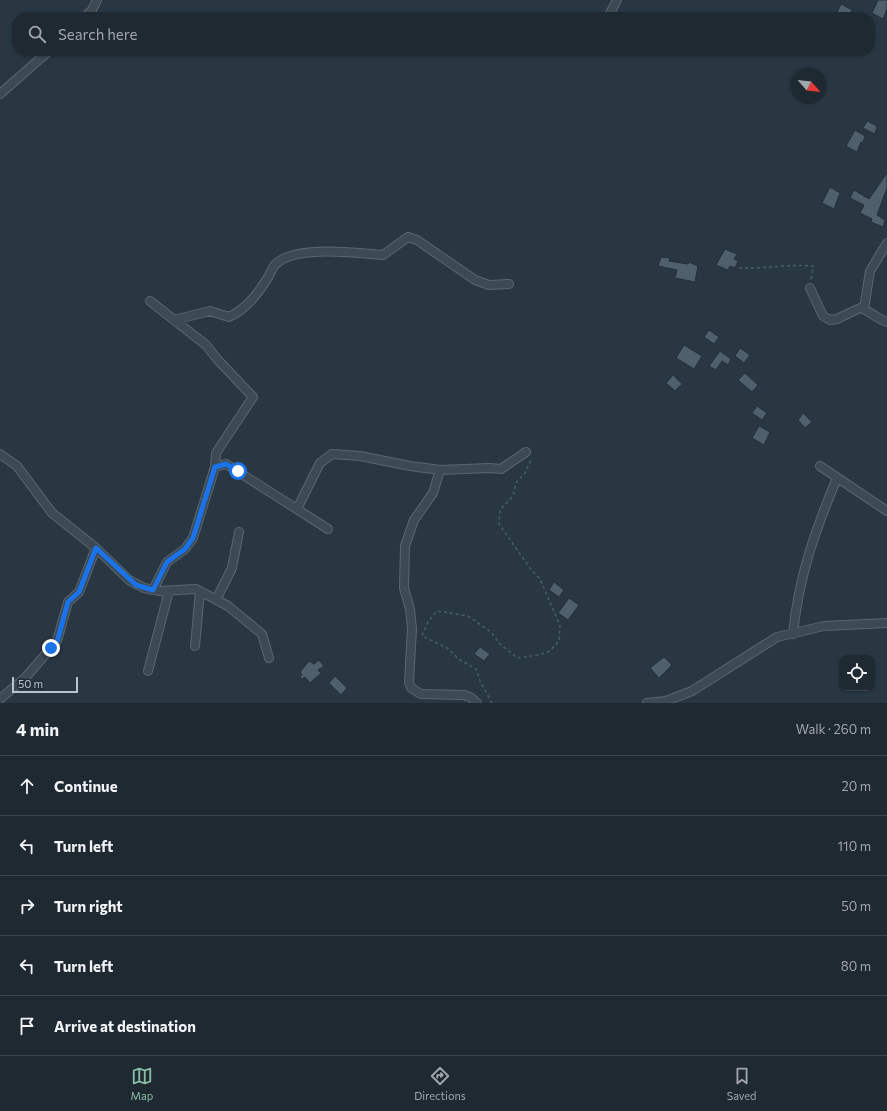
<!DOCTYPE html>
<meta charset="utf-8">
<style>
:root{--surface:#1f2932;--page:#27313a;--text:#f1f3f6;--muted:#a1a6ac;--line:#3c454d;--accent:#8abfa5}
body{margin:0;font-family:Commissioner,sans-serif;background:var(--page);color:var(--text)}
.controls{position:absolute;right:12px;bottom:12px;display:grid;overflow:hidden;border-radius:8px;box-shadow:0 1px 3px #0004}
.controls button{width:36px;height:36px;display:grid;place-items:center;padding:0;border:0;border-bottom:1px solid var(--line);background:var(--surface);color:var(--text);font:20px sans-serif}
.compass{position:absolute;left:791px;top:68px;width:36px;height:36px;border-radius:50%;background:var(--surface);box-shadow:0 1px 3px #0004;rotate:118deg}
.scale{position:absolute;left:12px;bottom:10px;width:66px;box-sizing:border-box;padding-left:4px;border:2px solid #bac3cc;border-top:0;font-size:11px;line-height:14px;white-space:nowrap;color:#bac3cc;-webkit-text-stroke:3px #212e38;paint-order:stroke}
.stop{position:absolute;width:12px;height:12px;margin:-9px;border:3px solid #1a73e8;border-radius:50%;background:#fff}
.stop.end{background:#1a73e8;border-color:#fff;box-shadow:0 1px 4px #0008}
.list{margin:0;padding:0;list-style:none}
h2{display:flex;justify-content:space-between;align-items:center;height:52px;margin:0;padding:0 16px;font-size:17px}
h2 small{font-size:13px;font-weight:400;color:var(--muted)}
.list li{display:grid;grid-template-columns:26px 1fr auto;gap:12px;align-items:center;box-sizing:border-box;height:60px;padding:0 16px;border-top:1px solid var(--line)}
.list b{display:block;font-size:15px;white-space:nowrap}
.list em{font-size:13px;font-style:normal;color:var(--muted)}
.icon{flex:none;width:22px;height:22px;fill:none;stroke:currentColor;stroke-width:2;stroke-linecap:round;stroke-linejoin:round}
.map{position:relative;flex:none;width:887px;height:703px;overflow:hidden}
.search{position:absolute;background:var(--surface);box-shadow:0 1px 3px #0004;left:12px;right:12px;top:12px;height:44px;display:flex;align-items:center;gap:10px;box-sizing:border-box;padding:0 14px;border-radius:16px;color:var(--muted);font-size:15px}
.sheet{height:352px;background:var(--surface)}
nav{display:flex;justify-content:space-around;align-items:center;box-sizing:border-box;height:56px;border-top:1px solid var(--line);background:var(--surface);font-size:11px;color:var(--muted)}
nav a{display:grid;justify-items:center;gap:2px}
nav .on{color:var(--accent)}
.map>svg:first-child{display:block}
.building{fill:#4f5f6b;stroke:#23303a}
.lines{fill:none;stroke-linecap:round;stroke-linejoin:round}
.minor-casing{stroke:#5b6670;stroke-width:10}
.path{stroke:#496060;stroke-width:1.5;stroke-dasharray:3 3;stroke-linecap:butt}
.minor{stroke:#3d4953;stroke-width:8}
.route{stroke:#1a73e8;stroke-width:5}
</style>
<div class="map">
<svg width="887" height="703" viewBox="0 0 887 703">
<rect width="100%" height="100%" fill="#293743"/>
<path class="building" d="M878,0H887V9L883,19L872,13Z
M841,4L852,10L849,17H835Z
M867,121L877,126L875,134L863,128Z
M855,130L865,136L863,143L861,142L857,152L846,146Z
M887,173V188L877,215L885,220L883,227L871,222L872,219L860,213L864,205L850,198L854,190L869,199Z
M830,187L840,193L834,209L822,203Z
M725,249L737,254L734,259L738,261L735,268L730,266L728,270L716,265Z
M661,257L670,258L669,261L688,264L689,262L698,266L695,282L675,278L677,270L658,266Z
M709,330L719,337L714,344L704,337Z
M684,345L702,356L694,369L676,358Z
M740,348L750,355L744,363L735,356Z
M720,351L731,359L728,365L722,361L716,370L709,366Z
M745,373L758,385L752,392L738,380Z
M673,375L682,384L675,391L666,383Z
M757,406L767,413L762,420L752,413Z
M803,413L812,422L805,428L798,420Z
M759,426L770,432L764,445L752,438Z
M554,582L564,590L559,597L549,590Z
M569,598L579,605L568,620L558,613Z
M480,647L490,654L484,661L474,654Z
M664,657L672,665L659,678L650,668Z
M319,660L324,666L318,670L321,673L310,683L305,677L302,679L300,677L302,675L300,672L309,661L314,664Z
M335,676L347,688L341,695L329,683Z"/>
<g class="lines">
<g class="minor-casing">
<path id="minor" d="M85,17L92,10L97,0
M608,17L617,0
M0,94L49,51
M810,288L823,316L830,320L837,319L860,308C868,309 876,319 887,322
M150,301L206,345L217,359L253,397L216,453L215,467L193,538L185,549L167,562L153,590
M864,309L870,271L887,243
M174,320L210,311L229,317C246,309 257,295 267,279C270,275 271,270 274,266C291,244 358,253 383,255L408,237L417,240L475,280L489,285L509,284
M0,454L17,466L52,513L96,548L129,580L144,588L160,591L196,589L228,606L262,634L269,658
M820,466L887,511
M215,467L226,464L328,529
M297,509L320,463L332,454L360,456L410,466L440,470
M216,600L232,568L239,532
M793,634C799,575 815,531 837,478
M195,646L200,591
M148,671L169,591
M0,699L25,678L57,641L68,602L79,592L96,548
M477,703L470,697L464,695L421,694L411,688L409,682L412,629L410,609L404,588L405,546L414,520L433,493L440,470L489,468L501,469L526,452
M647,703L666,701L692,691L777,637L824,626L887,623"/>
</g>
<path class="path" d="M739,268C764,269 788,264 813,266L811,281
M492,703L480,681L476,669L460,660L447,648L422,636L428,622L437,611L468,616L491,632L499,643L517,658L538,655L550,651L559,641L560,626L540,579L530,568L499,524L500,510L513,496L516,483L525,473L531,460"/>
<use href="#minor" class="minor"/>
</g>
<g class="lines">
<path class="route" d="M51,648L57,642L68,602L79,592L96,548L136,585L153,590L167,562L185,549L193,538L215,467L226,464L238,471"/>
</g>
</svg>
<div class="controls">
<button><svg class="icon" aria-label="locate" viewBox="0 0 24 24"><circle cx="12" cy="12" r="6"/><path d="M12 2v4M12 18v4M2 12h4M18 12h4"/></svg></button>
</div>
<svg class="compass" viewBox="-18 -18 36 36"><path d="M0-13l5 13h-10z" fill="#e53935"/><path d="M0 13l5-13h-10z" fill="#a1a6ac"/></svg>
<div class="scale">50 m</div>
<div class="stop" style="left:238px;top:471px"></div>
<div class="stop end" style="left:51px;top:648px"></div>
<div class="search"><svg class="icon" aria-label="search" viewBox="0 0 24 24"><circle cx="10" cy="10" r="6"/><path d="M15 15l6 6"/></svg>Search here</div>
</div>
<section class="sheet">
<h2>4 min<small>Walk · 260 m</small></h2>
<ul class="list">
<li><svg class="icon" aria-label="ahead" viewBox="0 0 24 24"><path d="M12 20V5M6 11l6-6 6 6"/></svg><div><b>Continue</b></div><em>20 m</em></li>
<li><svg class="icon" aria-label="left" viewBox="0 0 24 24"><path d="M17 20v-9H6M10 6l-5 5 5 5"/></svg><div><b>Turn left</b></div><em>110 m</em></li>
<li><svg class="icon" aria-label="right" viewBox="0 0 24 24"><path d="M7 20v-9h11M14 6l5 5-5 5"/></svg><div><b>Turn right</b></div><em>50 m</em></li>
<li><svg class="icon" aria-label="left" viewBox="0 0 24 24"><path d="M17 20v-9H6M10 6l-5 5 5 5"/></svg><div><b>Turn left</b></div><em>80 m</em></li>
<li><svg class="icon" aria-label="arrive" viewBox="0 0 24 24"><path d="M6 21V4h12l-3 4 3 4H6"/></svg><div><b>Arrive at destination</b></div></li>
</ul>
</section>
<nav>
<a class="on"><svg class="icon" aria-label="map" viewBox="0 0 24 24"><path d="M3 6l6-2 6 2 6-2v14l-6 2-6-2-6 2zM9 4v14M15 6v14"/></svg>Map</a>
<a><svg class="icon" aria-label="directions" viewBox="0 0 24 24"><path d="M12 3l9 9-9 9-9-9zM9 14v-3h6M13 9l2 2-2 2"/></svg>Directions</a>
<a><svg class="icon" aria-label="saved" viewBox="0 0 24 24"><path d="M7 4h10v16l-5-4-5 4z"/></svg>Saved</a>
</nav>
